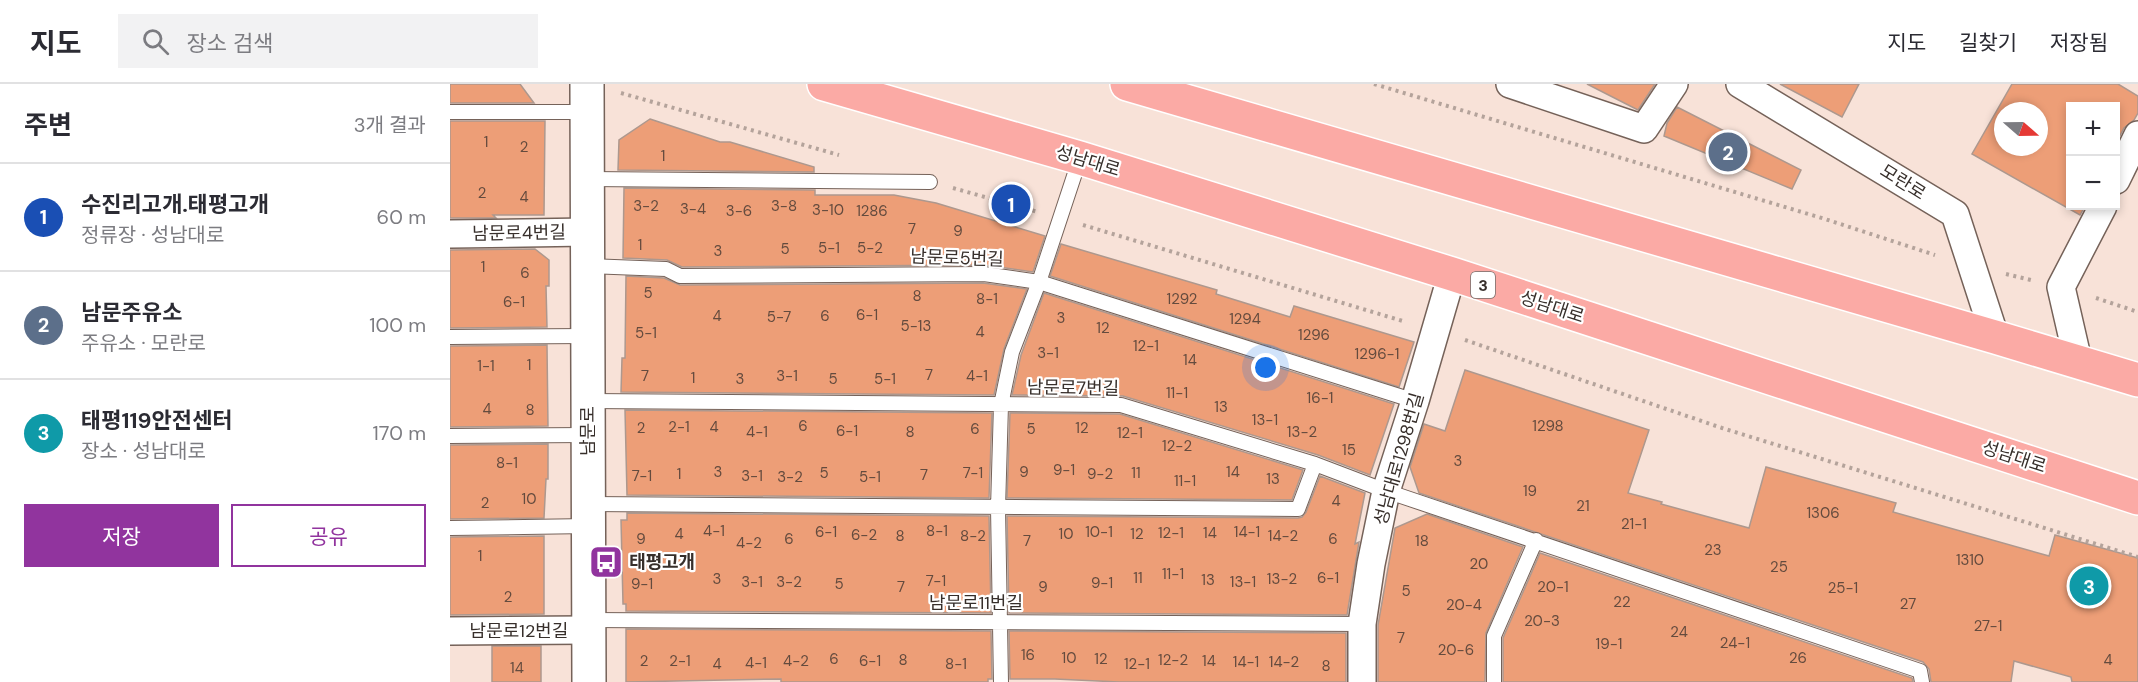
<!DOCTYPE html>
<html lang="ko">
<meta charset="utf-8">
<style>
:root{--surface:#fff;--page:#f2f2f3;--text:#2b2b33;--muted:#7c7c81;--line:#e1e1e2;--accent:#91349e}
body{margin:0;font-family:"DM Sans","Noto Sans KR",sans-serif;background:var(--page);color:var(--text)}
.controls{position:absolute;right:18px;top:18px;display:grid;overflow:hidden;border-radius:0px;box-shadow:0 3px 9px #0003}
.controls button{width:54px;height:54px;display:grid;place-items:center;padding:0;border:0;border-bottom:2px solid var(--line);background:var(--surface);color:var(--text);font:30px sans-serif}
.compass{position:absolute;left:1544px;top:18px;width:54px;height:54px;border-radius:50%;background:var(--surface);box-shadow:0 3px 9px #0003;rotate:110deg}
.you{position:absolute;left:816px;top:284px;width:21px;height:21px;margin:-15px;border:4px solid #fff;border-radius:50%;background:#1a73e8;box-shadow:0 0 0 9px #1a73e833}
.badge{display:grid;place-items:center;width:39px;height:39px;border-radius:50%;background:var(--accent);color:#fff;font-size:20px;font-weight:700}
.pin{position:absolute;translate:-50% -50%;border:3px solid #fff;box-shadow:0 2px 6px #0006}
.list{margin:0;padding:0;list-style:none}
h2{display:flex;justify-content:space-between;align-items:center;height:78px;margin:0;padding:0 24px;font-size:26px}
h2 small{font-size:20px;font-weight:400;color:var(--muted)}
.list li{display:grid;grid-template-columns:39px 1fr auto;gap:18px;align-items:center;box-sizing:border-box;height:108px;padding:0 24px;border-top:2px solid var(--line)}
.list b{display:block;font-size:22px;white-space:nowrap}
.list p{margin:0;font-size:20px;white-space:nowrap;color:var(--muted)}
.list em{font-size:20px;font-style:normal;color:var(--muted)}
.actions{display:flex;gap:12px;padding:18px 24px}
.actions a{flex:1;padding:14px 0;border:2px solid var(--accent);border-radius:0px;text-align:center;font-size:21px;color:var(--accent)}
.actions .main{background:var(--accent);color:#fff}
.icon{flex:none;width:33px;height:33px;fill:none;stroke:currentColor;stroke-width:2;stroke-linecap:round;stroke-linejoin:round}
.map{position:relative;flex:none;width:1688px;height:598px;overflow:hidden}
header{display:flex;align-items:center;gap:36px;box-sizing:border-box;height:84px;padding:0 30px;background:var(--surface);border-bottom:2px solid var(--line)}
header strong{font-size:28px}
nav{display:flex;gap:33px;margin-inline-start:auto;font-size:21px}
.search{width:420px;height:54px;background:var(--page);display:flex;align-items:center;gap:15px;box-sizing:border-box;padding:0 21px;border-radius:0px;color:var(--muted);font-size:22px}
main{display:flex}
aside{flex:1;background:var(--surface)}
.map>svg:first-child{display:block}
.building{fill:#ed9e77;stroke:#ad988e;stroke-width:1.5;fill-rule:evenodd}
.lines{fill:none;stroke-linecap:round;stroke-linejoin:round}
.lane-casing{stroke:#756259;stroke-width:16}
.street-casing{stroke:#756259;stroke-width:30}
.secondary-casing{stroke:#756259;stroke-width:36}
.primary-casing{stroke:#fff;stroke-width:36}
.path{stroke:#b4a39b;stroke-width:4;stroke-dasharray:3 4.5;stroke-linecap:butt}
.lane{stroke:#fff;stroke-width:14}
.street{stroke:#fff;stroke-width:27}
.secondary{stroke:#fff;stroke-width:33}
.primary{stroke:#fbaaa5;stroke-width:33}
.labels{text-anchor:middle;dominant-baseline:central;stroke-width:4.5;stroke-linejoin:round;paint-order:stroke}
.number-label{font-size:15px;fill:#644b3e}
.shield{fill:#fff;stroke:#736d6b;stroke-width:1.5}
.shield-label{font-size:16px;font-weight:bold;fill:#372f2b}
.street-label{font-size:18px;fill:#372f2b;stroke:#fff}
.poi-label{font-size:18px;font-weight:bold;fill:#372f2b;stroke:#fff;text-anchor:start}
</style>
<header>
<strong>지도</strong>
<div class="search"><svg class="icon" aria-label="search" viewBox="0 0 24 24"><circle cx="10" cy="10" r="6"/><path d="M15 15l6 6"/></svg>장소 검색</div>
<nav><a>지도</a><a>길찾기</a><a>저장됨</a></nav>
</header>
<main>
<aside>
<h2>주변<small>3개 결과</small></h2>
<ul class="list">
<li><span class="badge" style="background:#1a4fb4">1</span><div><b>수진리고개.태평고개</b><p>정류장 · 성남대로</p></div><em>60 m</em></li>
<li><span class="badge" style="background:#5c6f8a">2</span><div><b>남문주유소</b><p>주유소 · 모란로</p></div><em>100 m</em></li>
<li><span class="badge" style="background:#0f9aa8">3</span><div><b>태평119안전센터</b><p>장소 · 성남대로</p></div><em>170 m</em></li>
</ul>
<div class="actions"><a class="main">저장</a><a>공유</a></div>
</aside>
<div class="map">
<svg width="1688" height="598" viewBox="0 0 1688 598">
<rect width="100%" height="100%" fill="#f8e2d8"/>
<path class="building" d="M0,0H70L84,19H0Z
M1137,0H1205L1188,26Z
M1330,0H1409L1392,33Z
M1562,0H1668L1688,12V29L1684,36L1674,44L1665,61V22H1620V122H1635L1630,131L1522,70ZM1553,27H1589V63H1553Z
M1227,23L1351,86L1342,105L1214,52L1217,39Z
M200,35L270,58H280L364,83V88L168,86L169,56Z
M0,37H95L94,131H43L46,134H0Z
M174,104L365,106V111H444L486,119L595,152L583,188L534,181L232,183L217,176L173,174Z
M611,160L767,206L766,210L840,233L844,222L964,258L949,303L600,192Z
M85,165L99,176V202H96L97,243L0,244V166Z
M176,192L214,194L230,201L533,199L577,205L554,265L544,311L171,308L172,274H175Z
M594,209L944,320L920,391L868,371L673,312L562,311L571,271Z
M97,261L98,342L0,343V262Z
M1015,286L1199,346L1178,409L1212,418L1211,420L1299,444L1316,383L1446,419L1443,428L1599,472L1605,451L1688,474V598H1622L1621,593L1564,577L1561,598H1481L1479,585L1473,578L969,409L960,383L974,340L995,347Z
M175,326L542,329L539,414L177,411Z
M560,329L670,330L853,386L842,416L557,414Z
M98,360V395H96L94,434L0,435V361Z
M870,392L915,409L905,460L909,458L897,531L559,529L557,432L848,434L852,433L856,428Z
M177,429L539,432L541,529L176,527V520H173L171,436H177Z
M977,430L1073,463L1036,549L1035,598H928V541L945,444Z
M94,452V530L0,531V453Z
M1090,469L1462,594L1463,598H1053V554Z
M176,545L541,547L542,595H538V598H331V595L176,598Z
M559,547L896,549V598H669L605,595H560Z
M42,562H91V598H42Z"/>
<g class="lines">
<g class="lane-casing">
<path id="lane" d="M0,28H137
M138,95L480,98
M138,182L216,185L230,192L534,190L589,198L965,317
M0,253L138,252
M138,317L671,321L865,380L936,407L1470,587L1472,598
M0,352L138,351
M138,420L848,425L865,380
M0,444L139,442
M139,536L912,540
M551,598L548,424L551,321L562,268L589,198L630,74
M1044,598V552L1086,456"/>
</g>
<g class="street-casing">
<path id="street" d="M1060,0L1194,45L1224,0
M1290,0L1505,130L1545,253
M1666,96L1688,51
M0,150L138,148
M1628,277L1611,203L1653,122
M0,547L139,546
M912,598V540L921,480L936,407L965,317L1002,190"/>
</g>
<g class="secondary-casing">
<path id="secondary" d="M137,0L139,598"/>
</g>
<g class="primary-casing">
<path id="primary" d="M374,0L630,74L1002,190L1688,414
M677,0L1545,253L1688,296"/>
</g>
<path class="path" d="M924,0L1375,135L1485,171
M171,9L389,71
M503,104L588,128
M633,141L956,238
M1556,190L1581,196
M1646,214L1688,228
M1015,256L1272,344L1688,473"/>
<use href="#lane" class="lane"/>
<use href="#street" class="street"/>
<use href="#secondary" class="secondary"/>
<use href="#primary" class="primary"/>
</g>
<defs>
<g id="bus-square" transform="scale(1.725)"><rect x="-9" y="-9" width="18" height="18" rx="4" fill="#91349e" stroke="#fff"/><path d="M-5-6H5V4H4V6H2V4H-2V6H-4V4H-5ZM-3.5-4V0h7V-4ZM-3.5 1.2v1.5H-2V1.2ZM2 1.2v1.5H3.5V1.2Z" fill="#fff"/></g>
</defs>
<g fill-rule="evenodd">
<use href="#bus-square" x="156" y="478"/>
</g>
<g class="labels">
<g class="number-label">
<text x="36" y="58">1</text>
<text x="74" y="63">2</text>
<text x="213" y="72">1</text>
<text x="32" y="109">2</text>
<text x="74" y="113">4</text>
<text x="196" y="122">3-2</text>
<text x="334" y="122">3-8</text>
<text x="243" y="125">3-4</text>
<text x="378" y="126">3-10</text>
<text x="289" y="127">3-6</text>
<text x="422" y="127">1286</text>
<text x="462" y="145">7</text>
<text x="508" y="147">9</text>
<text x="190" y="161">1</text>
<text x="379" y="164">5-1</text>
<text x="420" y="164">5-2</text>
<text x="335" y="165">5</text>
<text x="268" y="167">3</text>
<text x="33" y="183">1</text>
<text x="75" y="189">6</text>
<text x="198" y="209">5</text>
<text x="467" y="212">8</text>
<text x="537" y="215">8-1</text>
<text x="732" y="215">1292</text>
<text x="64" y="218">6-1</text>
<text x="417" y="231">6-1</text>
<text x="267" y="232">4</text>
<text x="375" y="232">6</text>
<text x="329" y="233">5-7</text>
<text x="611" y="234">3</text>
<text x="795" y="235">1294</text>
<text x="466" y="242">5-13</text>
<text x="653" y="244">12</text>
<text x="530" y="248">4</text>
<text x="196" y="249">5-1</text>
<text x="864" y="251">1296</text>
<text x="696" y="262">12-1</text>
<text x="598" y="269">3-1</text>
<text x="927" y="270">1296-1</text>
<text x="740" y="276">14</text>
<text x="79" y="281">1</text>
<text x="36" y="282">1-1</text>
<text x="479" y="291">7</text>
<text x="195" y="292">7</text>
<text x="337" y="292">3-1</text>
<text x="527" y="292">4-1</text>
<text x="243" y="294">1</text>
<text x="290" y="295">3</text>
<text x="383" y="295">5</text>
<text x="435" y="295">5-1</text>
<text x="727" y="309">11-1</text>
<text x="870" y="314">16-1</text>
<text x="771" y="323">13</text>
<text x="37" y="325">4</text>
<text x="80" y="326">8</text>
<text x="815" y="336">13-1</text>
<text x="353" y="342">6</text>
<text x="1098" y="342">1298</text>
<text x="229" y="343">2-1</text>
<text x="264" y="343">4</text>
<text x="191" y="344">2</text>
<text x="632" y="344">12</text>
<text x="525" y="345">6</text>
<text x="581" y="345">5</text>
<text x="397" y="347">6-1</text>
<text x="307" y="348">4-1</text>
<text x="460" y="348">8</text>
<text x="852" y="348">13-2</text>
<text x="680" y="349">12-1</text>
<text x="727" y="362">12-2</text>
<text x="899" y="366">15</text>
<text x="1008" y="377">3</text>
<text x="57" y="379">8-1</text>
<text x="614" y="386">9-1</text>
<text x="268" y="388">3</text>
<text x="574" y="388">9</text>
<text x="783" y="388">14</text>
<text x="374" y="389">5</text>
<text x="523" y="389">7-1</text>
<text x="686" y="389">11</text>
<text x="229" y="390">1</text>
<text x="650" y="390">9-2</text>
<text x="474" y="391">7</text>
<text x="192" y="392">7-1</text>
<text x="302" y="392">3-1</text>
<text x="340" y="393">3-2</text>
<text x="420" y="393">5-1</text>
<text x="823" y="395">13</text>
<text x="735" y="397">11-1</text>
<text x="1080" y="407">19</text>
<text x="79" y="415">10</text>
<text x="886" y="417">4</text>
<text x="35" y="419">2</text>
<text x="1133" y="422">21</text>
<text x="1373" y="429">1306</text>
<text x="1184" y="440">21-1</text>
<text x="264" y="447">4-1</text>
<text x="487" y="447">8-1</text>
<text x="376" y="448">6-1</text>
<text x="649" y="448">10-1</text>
<text x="797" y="448">14-1</text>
<text x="721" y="449">12-1</text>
<text x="760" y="449">14</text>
<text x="229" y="450">4</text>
<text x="616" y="450">10</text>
<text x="687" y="450">12</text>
<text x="414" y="451">6-2</text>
<text x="450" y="452">8</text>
<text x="523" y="452">8-2</text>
<text x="833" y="452">14-2</text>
<text x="191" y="455">9</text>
<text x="339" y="455">6</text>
<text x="883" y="455">6</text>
<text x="577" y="457">7</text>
<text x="972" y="457">18</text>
<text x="299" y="459">4-2</text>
<text x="1263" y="466">23</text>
<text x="30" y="472">1</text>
<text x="1520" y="476">1310</text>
<text x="1029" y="480">20</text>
<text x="1329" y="483">25</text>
<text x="723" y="490">11-1</text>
<text x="688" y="494">11</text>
<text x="878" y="494">6-1</text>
<text x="267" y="495">3</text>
<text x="832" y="495">13-2</text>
<text x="758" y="496">13</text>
<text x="486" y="497">7-1</text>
<text x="302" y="498">3-1</text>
<text x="339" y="498">3-2</text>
<text x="793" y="498">13-1</text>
<text x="652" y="499">9-1</text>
<text x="192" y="500">9-1</text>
<text x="389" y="500">5</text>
<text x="451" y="503">7</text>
<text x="593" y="503">9</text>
<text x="1103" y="503">20-1</text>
<text x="1393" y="504">25-1</text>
<text x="956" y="507">5</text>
<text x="58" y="513">2</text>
<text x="1172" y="518">22</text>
<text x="1458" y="520">27</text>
<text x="1014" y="521">20-4</text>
<text x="1092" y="537">20-3</text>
<text x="1538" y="542">27-1</text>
<text x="1229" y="548">24</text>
<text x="951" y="554">7</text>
<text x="1285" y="559">24-1</text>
<text x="1159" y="560">19-1</text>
<text x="1006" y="566">20-6</text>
<text x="578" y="571">16</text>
<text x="619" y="574">10</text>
<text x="1348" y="574">26</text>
<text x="384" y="575">6</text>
<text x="651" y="575">12</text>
<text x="453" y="576">8</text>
<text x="723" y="576">12-2</text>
<text x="1658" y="576">4</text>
<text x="194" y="577">2</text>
<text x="230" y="577">2-1</text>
<text x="346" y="577">4-2</text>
<text x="420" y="577">6-1</text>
<text x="759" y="577">14</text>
<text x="796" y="578">14-1</text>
<text x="834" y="578">14-2</text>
<text x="306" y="579">4-1</text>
<text x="267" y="580">4</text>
<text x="506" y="580">8-1</text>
<text x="687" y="580">12-1</text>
<text x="876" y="582">8</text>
<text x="67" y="584">14</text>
</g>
<rect class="shield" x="1021" y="188" width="24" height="26" rx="4.5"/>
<g class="shield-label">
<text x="1033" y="201">3</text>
</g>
<g class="street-label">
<text transform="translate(638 77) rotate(17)">성남대로</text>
<text transform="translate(1453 98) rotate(32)">모란로</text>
<text transform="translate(69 149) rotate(-1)">남문로4번길</text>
<text transform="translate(507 174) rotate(2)">남문로5번길</text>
<text transform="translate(1102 223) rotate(18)">성남대로</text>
<text transform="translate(623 304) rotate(1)">남문로7번길</text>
<text transform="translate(138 347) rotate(-90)">남문로</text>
<text transform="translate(1564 373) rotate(18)">성남대로</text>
<text transform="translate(949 375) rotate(-74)">성남대로1298번길</text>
<text x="526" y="519">남문로11번길</text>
<text x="69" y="547">남문로12번길</text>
</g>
<g class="poi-label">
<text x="179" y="478">태평고개</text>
</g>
</g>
</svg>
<div class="controls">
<button>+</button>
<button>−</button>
</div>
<svg class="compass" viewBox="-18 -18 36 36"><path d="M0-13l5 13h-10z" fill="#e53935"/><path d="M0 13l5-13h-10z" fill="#7c7c81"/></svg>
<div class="you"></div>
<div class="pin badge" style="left:561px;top:120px;background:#1a4fb4">1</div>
<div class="pin badge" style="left:1278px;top:68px;background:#5c6f8a">2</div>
<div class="pin badge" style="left:1639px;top:502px;background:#0f9aa8">3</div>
</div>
</main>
